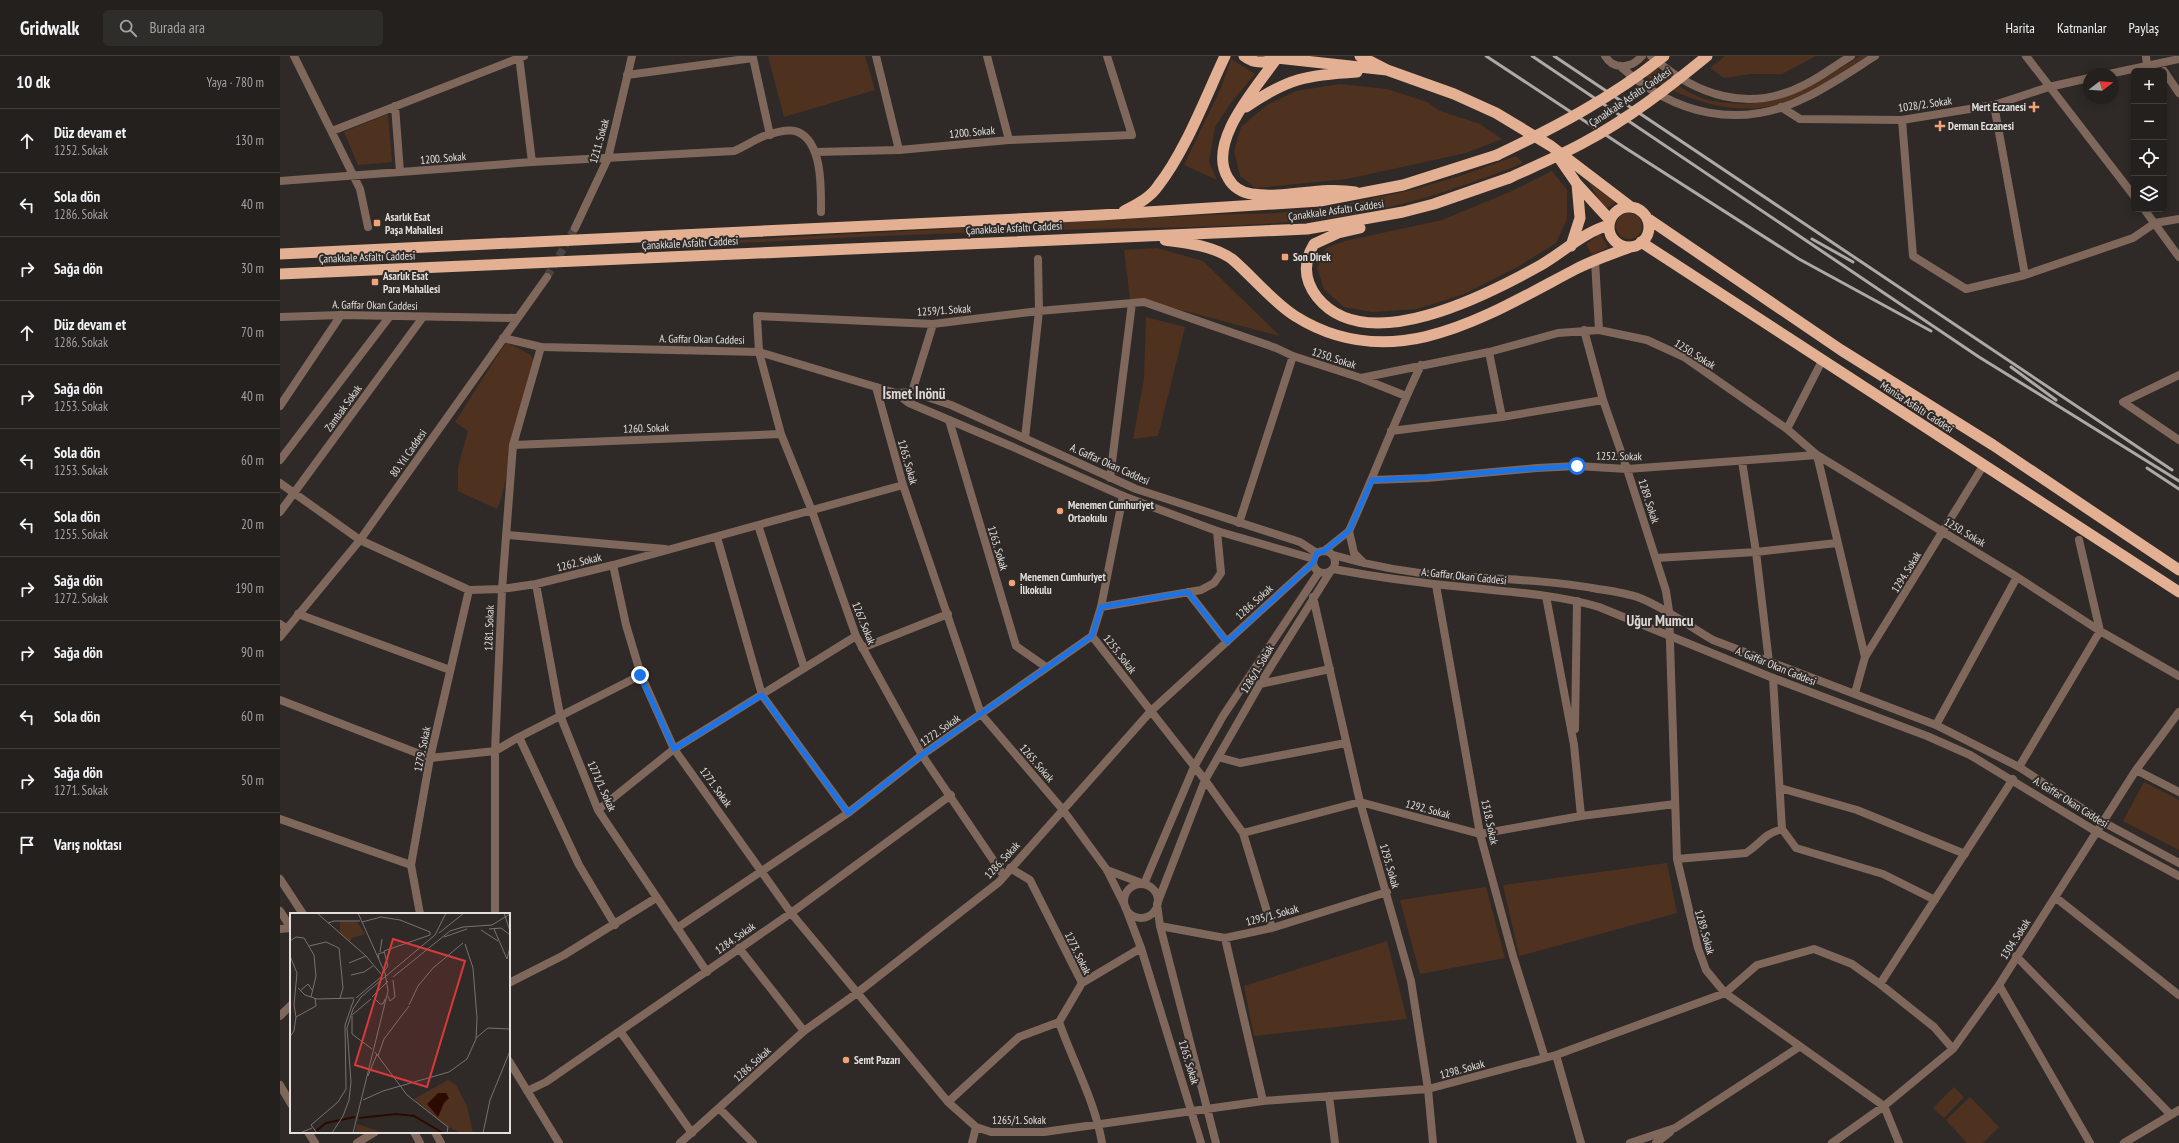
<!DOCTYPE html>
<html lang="tr">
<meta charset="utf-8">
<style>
:root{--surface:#23201d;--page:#2f2d2a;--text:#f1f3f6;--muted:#a3a3a4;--line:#403e3b}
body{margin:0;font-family:"PT Sans Narrow",sans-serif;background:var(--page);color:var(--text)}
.controls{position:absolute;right:12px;top:12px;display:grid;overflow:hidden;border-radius:6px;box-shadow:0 2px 10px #0003}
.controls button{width:36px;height:36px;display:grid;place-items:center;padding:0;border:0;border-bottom:1px solid var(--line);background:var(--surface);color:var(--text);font:20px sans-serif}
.compass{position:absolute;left:1803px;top:12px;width:36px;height:36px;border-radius:50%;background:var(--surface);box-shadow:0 2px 10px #0003;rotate:73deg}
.stop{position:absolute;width:12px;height:12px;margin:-9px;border:3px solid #1a73e8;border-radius:50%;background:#fff}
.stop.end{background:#1a73e8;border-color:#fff;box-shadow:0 1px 4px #0008}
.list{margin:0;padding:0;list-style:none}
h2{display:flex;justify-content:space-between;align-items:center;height:52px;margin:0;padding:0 16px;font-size:17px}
h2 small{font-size:13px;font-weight:400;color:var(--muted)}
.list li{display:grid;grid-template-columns:26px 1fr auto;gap:12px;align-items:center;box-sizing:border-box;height:64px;padding:0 16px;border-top:1px solid var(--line)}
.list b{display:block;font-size:15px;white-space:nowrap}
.list p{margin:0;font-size:13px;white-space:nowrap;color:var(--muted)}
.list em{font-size:13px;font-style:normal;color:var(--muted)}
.icon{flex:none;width:22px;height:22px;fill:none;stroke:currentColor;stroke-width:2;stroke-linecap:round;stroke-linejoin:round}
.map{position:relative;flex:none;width:1899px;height:1087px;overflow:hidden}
header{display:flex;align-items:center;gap:24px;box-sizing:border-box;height:56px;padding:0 20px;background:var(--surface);border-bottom:1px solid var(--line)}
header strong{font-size:19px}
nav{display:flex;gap:22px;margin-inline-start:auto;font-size:14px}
.search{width:280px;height:36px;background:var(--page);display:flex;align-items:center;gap:10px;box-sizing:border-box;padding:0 14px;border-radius:6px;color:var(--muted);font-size:15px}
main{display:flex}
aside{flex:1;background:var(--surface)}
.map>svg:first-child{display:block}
.green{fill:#4f311f}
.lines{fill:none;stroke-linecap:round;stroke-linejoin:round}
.tertiary-tunnel{stroke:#4a4542;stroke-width:8;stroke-dasharray:8 4;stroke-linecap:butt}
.minor{stroke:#7f685b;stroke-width:8}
.tertiary{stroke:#7f685b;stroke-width:8}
.trunk{stroke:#e4b093;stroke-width:11}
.rail{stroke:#aca9a6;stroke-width:3}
.trunk-bridge{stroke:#e4b093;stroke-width:11}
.route{stroke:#1a73e8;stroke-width:5}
.poi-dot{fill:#efa377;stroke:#2f2a27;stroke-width:1.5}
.labels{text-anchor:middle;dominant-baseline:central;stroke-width:4;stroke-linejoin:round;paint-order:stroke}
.street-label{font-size:11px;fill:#e2dfdd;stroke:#2f2a27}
.poi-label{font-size:11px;font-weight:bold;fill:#e2dfdd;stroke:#2f2a27;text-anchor:start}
.district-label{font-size:15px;font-weight:bold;fill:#ded7d3;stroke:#2f2a27}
.inset-river{fill:none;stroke:#2b0b00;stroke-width:2}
.inset-road{fill:none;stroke:#777270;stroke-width:1}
.view{fill:#d73a3a;fill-opacity:0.15;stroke:#d73a3a;stroke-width:2}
.inset-edge{fill:none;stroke:#e2dfdd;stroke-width:2}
</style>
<header>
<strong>Gridwalk</strong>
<div class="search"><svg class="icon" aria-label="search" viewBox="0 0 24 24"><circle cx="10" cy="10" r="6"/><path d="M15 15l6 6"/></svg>Burada ara</div>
<nav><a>Harita</a><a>Katmanlar</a><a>Paylaş</a></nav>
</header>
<main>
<aside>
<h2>10 dk<small>Yaya · 780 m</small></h2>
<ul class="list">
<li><svg class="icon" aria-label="ahead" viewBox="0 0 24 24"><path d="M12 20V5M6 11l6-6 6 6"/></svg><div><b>Düz devam et</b><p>1252. Sokak</p></div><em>130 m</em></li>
<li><svg class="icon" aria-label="left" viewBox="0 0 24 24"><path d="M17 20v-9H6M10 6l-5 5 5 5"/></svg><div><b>Sola dön</b><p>1286. Sokak</p></div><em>40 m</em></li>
<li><svg class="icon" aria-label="right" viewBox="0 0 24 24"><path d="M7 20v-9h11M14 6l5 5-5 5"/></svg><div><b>Sağa dön</b></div><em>30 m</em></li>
<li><svg class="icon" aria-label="ahead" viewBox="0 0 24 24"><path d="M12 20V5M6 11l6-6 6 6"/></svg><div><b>Düz devam et</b><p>1286. Sokak</p></div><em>70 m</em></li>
<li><svg class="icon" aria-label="right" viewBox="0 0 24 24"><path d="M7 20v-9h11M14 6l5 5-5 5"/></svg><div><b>Sağa dön</b><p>1253. Sokak</p></div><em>40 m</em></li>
<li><svg class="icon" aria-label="left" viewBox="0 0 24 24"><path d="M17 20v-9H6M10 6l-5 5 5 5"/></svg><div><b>Sola dön</b><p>1253. Sokak</p></div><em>60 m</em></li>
<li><svg class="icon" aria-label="left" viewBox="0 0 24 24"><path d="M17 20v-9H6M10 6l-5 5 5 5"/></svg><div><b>Sola dön</b><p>1255. Sokak</p></div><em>20 m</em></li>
<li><svg class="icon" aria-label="right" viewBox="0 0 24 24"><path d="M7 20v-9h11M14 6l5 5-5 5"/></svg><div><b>Sağa dön</b><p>1272. Sokak</p></div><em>190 m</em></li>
<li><svg class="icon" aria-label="right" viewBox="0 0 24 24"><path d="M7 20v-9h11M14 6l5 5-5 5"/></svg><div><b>Sağa dön</b></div><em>90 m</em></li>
<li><svg class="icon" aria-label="left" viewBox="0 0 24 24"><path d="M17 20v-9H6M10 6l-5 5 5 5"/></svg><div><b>Sola dön</b></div><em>60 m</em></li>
<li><svg class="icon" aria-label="right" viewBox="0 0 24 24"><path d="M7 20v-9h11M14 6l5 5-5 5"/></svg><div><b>Sağa dön</b><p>1271. Sokak</p></div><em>50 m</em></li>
<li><svg class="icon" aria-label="arrive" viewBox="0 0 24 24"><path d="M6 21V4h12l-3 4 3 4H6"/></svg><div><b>Varış noktası</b></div></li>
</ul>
</aside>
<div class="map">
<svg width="1899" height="1087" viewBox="0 0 1899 1087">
<rect width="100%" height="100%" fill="#2f2a27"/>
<path class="green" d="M488,0H585L595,34L504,61Z
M1445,0H1536L1502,18H1471L1444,22L1430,12Z
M1580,0H1587C1565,14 1543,30 1519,41C1463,67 1408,45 1359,17L1367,4C1382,16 1396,30 1413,38C1424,44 1437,46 1449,47C1502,52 1537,27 1580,0Z
M951,3L975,18L950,48L935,71L929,106L937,124L904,109L941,32Z
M1060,28L1107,33L1147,46L1160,55L1200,68L1222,83L1186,97L1067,123L976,132L960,120L954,95L961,71L987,49L1016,35Z
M108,58L112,106L78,109L64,76Z
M1236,100L1243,107C1181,132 1114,154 1048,162C958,173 866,171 776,174C664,177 553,182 442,188V185L923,159L998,157L1046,152L1132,134L1183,119Z
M1272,115L1287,134V163L1276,187L1239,210L1184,238L1137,253L1092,256L1064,251L1044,233L1037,212L1046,192L1065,185L1162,164L1232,135Z
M1308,125L1334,145V148L1327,152L1323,151Z
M1336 170a13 13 0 1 1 26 0a13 13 0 1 1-26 0Z
M1320,178L1328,191L1312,199L1306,188Z
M877,192L923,205L1000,280L867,245L850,243L844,194Z
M866,261L905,271L878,380L853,383L864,323Z
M226,286L251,299L254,307L221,443L217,453L178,435V411L188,375L175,366Z
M1864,726L1899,744V794L1843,765Z
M1387,807L1397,857L1239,900L1223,829Z
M1206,831L1225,902L1140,918L1120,844Z
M1107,885L1127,963L974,980L964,930Z
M1674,1031L1684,1041L1664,1062L1653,1052Z
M1690,1041L1719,1071L1703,1087H1687L1666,1064Z"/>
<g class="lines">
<path class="tertiary-tunnel" d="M267,221L295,172"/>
<path class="minor" d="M14,0L80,133L88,171
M239,0L252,106
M596,0L619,94
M707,0L729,84
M1866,0L1867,10
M1884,15L1899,37
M1829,18L1899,3
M347,19L473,2L490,79
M1714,49L1745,219
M115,50L120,116
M1501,51L1520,63L1622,64L1714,49L1769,31L1809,22
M1622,64L1633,200L1686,233L1745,219L1853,182L1875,167L1899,163
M52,75L244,0
M535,96L619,94L729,84L852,79L827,0
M0,125L252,106L454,95C464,91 474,84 484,80C493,77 509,72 518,76C543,87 541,134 541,156
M1315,205L1319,274
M1304,274L1323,344L1347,413L1386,535L1389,555L1397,803L1418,892L1426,914L1445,937L1604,1050L1619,1087
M1209,296L1222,361L1323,344
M1899,319L1843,346L1899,384
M1081,322L1209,296L1278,277L1319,274L1367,284L1404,301L1507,373L1537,399L1737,521L1820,575L1899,620
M596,331L623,429L701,658L783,754L827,814L845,850L861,892L921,1087
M632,336L653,268
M0,350L61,259
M669,364L736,590L766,611
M1507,373L1542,305
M1111,375L1222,361
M745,382L759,255L758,203
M233,389L501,378
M1537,399L1585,601
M0,404L110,260
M1462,405L1476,496L1489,606
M830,422L852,247
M1092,424L1147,422L1257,412L1297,410L1347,413L1537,399
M0,427L80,484L189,534L222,533L256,528L333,509L623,429
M843,440L821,551L812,580L925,724L963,777L1080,746L1200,778L1301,760L1395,748
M0,456L143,261
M959,467L1013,300
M478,469L524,611
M1069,475C1094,420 1115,363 1141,309
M227,479L385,493
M437,481L482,639L568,757
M1376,502L1476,496L1557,487
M333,509L346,569L361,619L394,693L511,857L668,1046L696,1071L711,1076H764L983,1045L1148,1033L1276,999L1445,937L1477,909L1534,893L1572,908L1600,928L1654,971L1673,993
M256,528L280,659L318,754L427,916
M1156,529L1200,778L1233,900L1265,1002
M908,536L947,586
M1266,540L1294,689L1301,760
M1033,541L1080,746L1131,925L1148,1033L1153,1087
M821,551L921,534L934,527L941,517L937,475
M18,558L170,614
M0,568L6,572
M582,592L668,558
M980,628L1050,613
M1575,637L1585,601L1703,410
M0,644L150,702L215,695L239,681L299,809L335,869
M1656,669L1737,521
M1295,673L1297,545
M239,681L361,619
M938,701L960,707L1066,687
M1739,711L1820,575L1799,484
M1856,714L1899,736
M1500,732L1577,754L1685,798
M318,754L394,693L576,580
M0,763L131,809
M1502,773L1516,792L1603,818L1655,844
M963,777L992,872
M1397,803L1466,797C1483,786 1482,779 1502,773L1493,622
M730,812L750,824L802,927
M827,814L864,828L914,711L943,660L1039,516
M724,820L642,699L576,580L532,455L501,378L479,296L477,260L653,268L759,255L864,246L996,292L1013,300L1081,322L1126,340
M844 845a17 17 0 1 1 34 0a17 17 0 1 1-34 0Z
M1775,841L1899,939
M140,858L131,809L150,702L189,534
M215,858V695L222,533L233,389L261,291
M880,870L945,882L992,872L1107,836
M397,872L568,757L642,699L812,580
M0,873L11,872
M945,882L983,1045
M459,892L524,975
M1736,900L1891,1059
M229,927L284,899L376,842
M802,927L779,966C793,1006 815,1045 822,1087
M802,927L861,892
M1600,928L1733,723
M1719,929L1810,1087
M0,960L11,949
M340,975L412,1077
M1276,999L1301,1087
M229,1005L279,1087
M0,1029L11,1048
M247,1035L266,1026L511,857L671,739
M1049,1040L1055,1087
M668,1046L739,981L779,966
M439,1052L473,1087
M28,1076L35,1087
M77,1087L95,1076
M400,1087L524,975L577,937L719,826L871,655L1033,507
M692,1087L696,1071
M936,1087L880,870L877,848L925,724L980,628L1050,516
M1350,1087L1395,1072L1519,991
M1376,1087L1390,1076
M1552,1087L1604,1050L1673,993L1719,929L1856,714L1899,656
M1844,1087L1899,1054"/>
<path class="tertiary" d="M1325,0C1334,15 1352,12 1362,0
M1371,0C1416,40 1470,58 1526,28C1542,20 1556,9 1571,0
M1746,0L1854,140
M1340,10C1394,59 1460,75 1527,41C1551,29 1573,14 1595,0
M1864,153L1899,201
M295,172L328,102L352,0
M0,261L61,259L237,262
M223,282L261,291L479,296L596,331L616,337L632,336L671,349L856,433L1020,486L1037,497
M616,337L629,347L733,391L843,440L937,475L1034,503
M1033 506a11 11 0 1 1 22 0a11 11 0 1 1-22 0Z
M1044,495L1069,475L1074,497L1084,507
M1053,499C1091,510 1131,517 1170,520C1220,523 1269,524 1318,533C1332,535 1347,537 1360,542C1387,553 1409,570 1433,584L1656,669L1739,711L1823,766L1899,807
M1053,513C1096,521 1140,527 1183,531C1229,536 1275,538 1319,551L1493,622L1647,680L1690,699L1817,776L1899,820
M0,581L80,484L267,221
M0,823L23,858
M0,855L11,872
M134,1076L140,1087
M155,1076L161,1087"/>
<path class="trunk" d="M964,0C974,8 987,8 998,0
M1080,0L1107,14L1174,38L1216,57L1271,90L1351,151
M966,51C1008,22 1027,19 1077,16
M1277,99L1297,128L1330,164
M1075,136C1040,130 1007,143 972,138C962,137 953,131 948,122C926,86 977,31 997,2L1107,14
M1329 171a20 20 0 1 1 40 0a20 20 0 1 1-40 0Z
M844,155C857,148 870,142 878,130C905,96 926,40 945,0
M1367,162L1561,294L1713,389L1899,514
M1080,172L1058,177L1034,188C1023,206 1024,224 1037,241C1086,303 1209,238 1261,209C1283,196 1304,176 1329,169
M885,184C909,188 932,189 952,203C973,221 992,245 1015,260C1113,322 1208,259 1296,213C1313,204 1332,198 1350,191
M1361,186L1899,536
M1291,190L1300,162L1297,128
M0,198L820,159L1040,145L1123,129L1217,99
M0,218L1027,173L1123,156L1154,148L1229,122"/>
<path class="rail" d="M1206,0L1347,93L1519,203L1651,275
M1252,0L1699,301L1899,425
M1274,0L1892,414
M1532,183L1573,206
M1731,311L1776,344
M1867,412L1899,433"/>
<path class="trunk-bridge" d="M1217,99C1276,71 1333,41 1384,0
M1229,122C1253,111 1279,100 1303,87C1348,63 1388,32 1427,0"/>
</g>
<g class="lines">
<path class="route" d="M360,619L394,693L482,639L568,757L642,699L812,580L821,551L908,536L947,586L1033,507L1037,497L1044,495L1069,475L1092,424C1161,422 1229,413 1297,410"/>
</g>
<g class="poi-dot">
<path d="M1752 45h4v4h4v4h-4v4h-4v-4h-4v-4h4z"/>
<path d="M1658 64h4v4h4v4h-4v4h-4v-4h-4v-4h4z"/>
<rect x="93" y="163" width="8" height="8" rx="2"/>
<rect x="1001" y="197" width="8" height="8" rx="2"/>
<rect x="91" y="222" width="8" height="8" rx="2"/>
<circle cx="780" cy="455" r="4"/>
<circle cx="732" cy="527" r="4"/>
<circle cx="566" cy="1004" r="4"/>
</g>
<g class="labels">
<g class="street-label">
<text transform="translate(1350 41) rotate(-34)">Çanakkale Asfaltı Caddesi</text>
<text transform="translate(1645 48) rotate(-8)">1028/2. Sokak</text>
<text transform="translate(692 76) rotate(-5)">1200. Sokak</text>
<text transform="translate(319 85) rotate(-74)">1211. Sokak</text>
<text transform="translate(163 102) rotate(-5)">1200. Sokak</text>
<text transform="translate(1056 154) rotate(-8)">Çanakkale Asfaltı Caddesi</text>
<text transform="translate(734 172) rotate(-3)">Çanakkale Asfaltı Caddesi</text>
<text transform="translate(410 187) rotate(-3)">Çanakkale Asfaltı Caddesi</text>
<text transform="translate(87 201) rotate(-2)">Çanakkale Asfaltı Caddesi</text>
<text transform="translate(95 249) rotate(1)">A. Gaffar Okan Caddesi</text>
<text transform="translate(664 254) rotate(-4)">1259/1. Sokak</text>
<text transform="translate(422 283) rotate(1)">A. Gaffar Okan Caddesi</text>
<text transform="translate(1415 298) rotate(32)">1250. Sokak</text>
<text transform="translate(1054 302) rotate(18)">1250. Sokak</text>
<text transform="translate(1637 351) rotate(33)">Manisa Asfaltı Caddesi</text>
<text transform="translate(63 352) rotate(-54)">Zambak Sokak</text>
<text transform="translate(366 372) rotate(-2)">1260. Sokak</text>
<text transform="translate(128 397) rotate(-55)">80. Yıl Caddesi</text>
<text transform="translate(1339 400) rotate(1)">1252. Sokak</text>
<text transform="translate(628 406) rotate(74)">1265. Sokak</text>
<text transform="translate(830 408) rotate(24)">A. Gaffar Okan Caddesi</text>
<text transform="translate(1369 445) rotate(72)">1289. Sokak</text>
<text transform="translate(1685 476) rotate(31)">1250. Sokak</text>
<text transform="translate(718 492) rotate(73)">1263. Sokak</text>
<text transform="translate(299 506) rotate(-14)">1262. Sokak</text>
<text transform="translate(1626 516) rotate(-58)">1294. Sokak</text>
<text transform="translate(1184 520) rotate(6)">A. Gaffar Okan Caddesi</text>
<text transform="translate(974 546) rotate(-42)">1286. Sokak</text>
<text transform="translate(584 567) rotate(68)">1267. Sokak</text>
<text transform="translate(209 572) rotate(-88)">1281. Sokak</text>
<text transform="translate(840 598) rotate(52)">1255. Sokak</text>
<text transform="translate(1496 610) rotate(22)">A. Gaffar Okan Caddesi</text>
<text transform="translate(977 613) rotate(-59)">1286/1. Sokak</text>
<text transform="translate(660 674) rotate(-35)">1272. Sokak</text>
<text transform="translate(142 693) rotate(-78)">1279. Sokak</text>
<text transform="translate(757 707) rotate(49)">1265. Sokak</text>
<text transform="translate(322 730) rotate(66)">1271/1. Sokak</text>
<text transform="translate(436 731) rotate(54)">1271. Sokak</text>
<text transform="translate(1791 746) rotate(32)">A. Gaffar Okan Caddesi</text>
<text transform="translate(1148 753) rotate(15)">1292. Sokak</text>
<text transform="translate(1210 766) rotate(78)">1318. Sokak</text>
<text transform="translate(722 804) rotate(-47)">1286. Sokak</text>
<text transform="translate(1110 810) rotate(74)">1295. Sokak</text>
<text transform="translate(992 859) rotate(-15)">1295/1. Sokak</text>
<text transform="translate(1425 876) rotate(74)">1289. Sokak</text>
<text transform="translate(455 882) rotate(-35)">1284. Sokak</text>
<text transform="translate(1735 883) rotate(-57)">1304. Sokak</text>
<text transform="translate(798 897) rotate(64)">1273. Sokak</text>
<text transform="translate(909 1006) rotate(73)">1265. Sokak</text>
<text transform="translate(472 1008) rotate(-42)">1286. Sokak</text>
<text transform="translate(1182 1013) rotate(-15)">1298. Sokak</text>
<text x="739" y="1064">1265/1. Sokak</text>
</g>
<g class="poi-label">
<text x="1746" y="51" text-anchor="end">Mert Eczanesi</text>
<text x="1668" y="70">Derman Eczanesi</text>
<text x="105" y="161">Asarlık Esat<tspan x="105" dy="13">Paşa Mahallesi</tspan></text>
<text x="1013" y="201">Son Direk</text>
<text x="103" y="220">Asarlık Esat<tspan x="103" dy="13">Para Mahallesi</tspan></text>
<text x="788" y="449">Menemen Cumhuriyet<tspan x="788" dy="13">Ortaokulu</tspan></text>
<text x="740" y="521">Menemen Cumhuriyet<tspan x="740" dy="13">İlkokulu</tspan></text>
<text x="574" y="1004">Semt Pazarı</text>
</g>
<g class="district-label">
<text x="634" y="337">İsmet İnönü</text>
<text x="1380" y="564">Uğur Mumcu</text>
</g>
</g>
<g transform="translate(10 857)">
<rect width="220" height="220" fill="#2f2a27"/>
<path d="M50,8L67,9L75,21L62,25L60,29L50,21ZM158,167L166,172L177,193L183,220H170L153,211L124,186ZM67,211L94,220H65Z" fill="#4f311f"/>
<path d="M148,180H156L159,185L154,190L148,204L137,191Z" fill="#2b0b00"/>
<path class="inset-river" d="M69,205L106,201L124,203L153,220M26,218L36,210L65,204"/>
<path class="inset-road" d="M27,0L76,43L91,61M214,0L220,18M72,9L91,4L110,7L140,19V22L94,38L98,53L92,61M38,10L44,8H70M199,16L211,15L220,22M204,16L217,46M191,17L208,28M149,20L174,0M154,24L177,16M0,28L6,24L14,25L24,42L26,63L21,84M19,33L36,29L49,35L53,75L50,85M90,39L92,26M0,43L7,60L4,92L6,104M89,46L88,41L95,39M217,46L220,34M59,50L76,43M61,62L74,59L83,53M103,64L160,18L173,14L202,12L220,1M8,75L15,82L27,86L64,85M10,78L18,71L22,77M87,81L85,86L90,91H93L95,86M98,83L100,88L105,84L103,67M82,84L98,68M66,85L91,64M119,92L128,73L143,55L173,30M62,102L81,86M62,103V121L82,136M0,124L4,118L6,104L26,93L25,85M186,125L198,115L220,116M85,139L117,182L158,214L157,220M88,143L94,126L119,93M78,163L87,141M73,187L93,178L159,159L177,146L186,126L187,105L183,55L175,31M10,220L22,215M27,220L21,212L48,189L56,176L55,112L64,86M42,220L53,203L59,187L61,169L57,115L63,96L71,84L145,22L156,0M63,220L98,78L95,60L68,0M193,220L200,187L220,138"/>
<path class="view" d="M103,26L175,48L137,174L65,152Z"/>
<rect width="220" height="220" class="inset-edge"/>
</g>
</svg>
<div class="controls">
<button>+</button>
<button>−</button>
<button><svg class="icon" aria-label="locate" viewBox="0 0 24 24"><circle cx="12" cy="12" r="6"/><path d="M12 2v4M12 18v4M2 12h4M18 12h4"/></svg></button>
<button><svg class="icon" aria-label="layers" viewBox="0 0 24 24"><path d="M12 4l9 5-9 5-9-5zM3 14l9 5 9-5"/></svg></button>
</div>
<svg class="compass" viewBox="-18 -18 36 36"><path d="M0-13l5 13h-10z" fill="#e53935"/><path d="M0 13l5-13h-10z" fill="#a3a3a4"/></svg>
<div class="stop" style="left:1297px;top:410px"></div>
<div class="stop end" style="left:360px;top:619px"></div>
</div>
</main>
